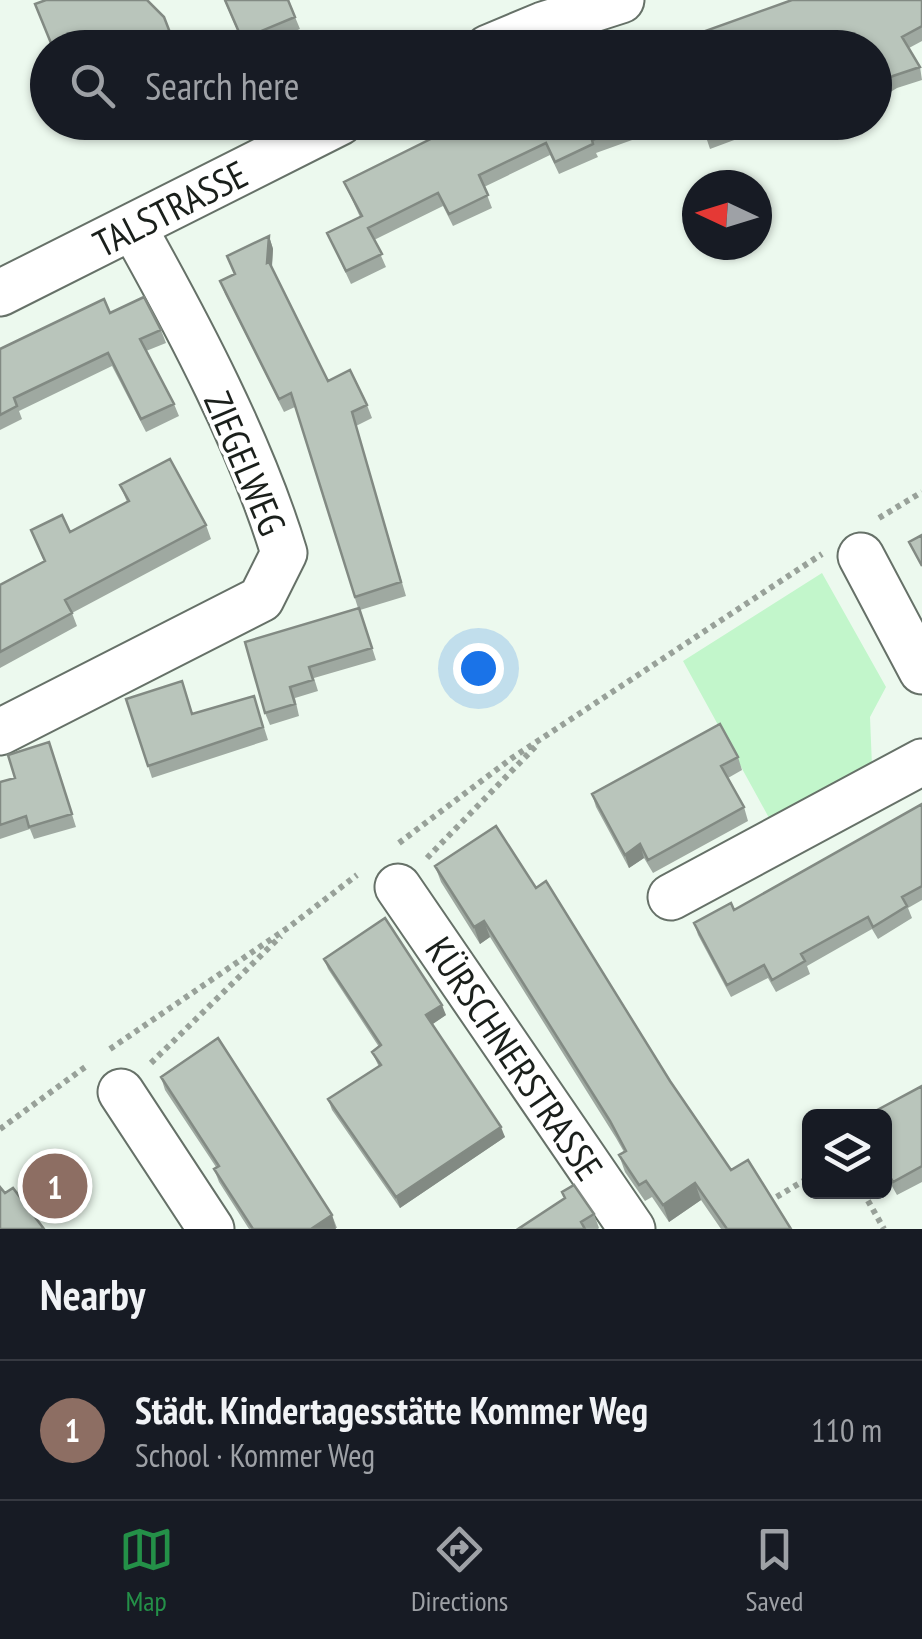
<!DOCTYPE html>
<meta charset="utf-8">
<style>
:root{--surface:#171b24;--page:#242831;--text:#f1f3f6;--muted:#9ea1a6;--line:#363941;--accent:#249048}
body{margin:0;font-family:"PT Sans Narrow",sans-serif;background:var(--page);color:var(--text)}
.controls{position:absolute;right:30px;bottom:30px;display:grid;overflow:hidden;border-radius:15px;box-shadow:0 2px 8px #0004}
.controls button{width:90px;height:90px;display:grid;place-items:center;padding:0;border:0;border-bottom:2px solid var(--line);background:var(--surface);color:var(--text);font:50px sans-serif}
.compass{position:absolute;left:682px;top:170px;width:90px;height:90px;border-radius:50%;background:var(--surface);box-shadow:0 2px 8px #0004;rotate:274deg}
.you{position:absolute;left:478px;top:668px;width:35px;height:35px;margin:-25px;border:8px solid #fff;border-radius:50%;background:#1a73e8;box-shadow:0 0 0 15px #1a73e833}
.badge{display:grid;place-items:center;width:65px;height:65px;border-radius:50%;background:var(--accent);color:#fff;font-size:32px;font-weight:700}
.pin{position:absolute;translate:-50% -50%;border:5px solid #fff;box-shadow:0 2px 10px #0006}
.list{margin:0;padding:0;list-style:none}
h2{display:flex;justify-content:space-between;align-items:center;height:130px;margin:0;padding:0 40px;font-size:42px}
h2 small{font-size:32px;font-weight:400;color:var(--muted)}
.list li{display:grid;grid-template-columns:65px 1fr auto;gap:30px;align-items:center;box-sizing:border-box;height:140px;padding:0 40px;border-top:2px solid var(--line)}
.list b{display:block;font-size:38px;white-space:nowrap}
.list p{margin:0;font-size:32px;white-space:nowrap;color:var(--muted)}
.list em{font-size:32px;font-style:normal;color:var(--muted)}
.icon{flex:none;width:55px;height:55px;fill:none;stroke:currentColor;stroke-width:2;stroke-linecap:round;stroke-linejoin:round}
.map{position:relative;flex:none;width:922px;height:1229px;overflow:hidden}
.search{position:absolute;background:var(--surface);box-shadow:0 2px 8px #0004;left:30px;right:30px;top:30px;height:110px;display:flex;align-items:center;gap:25px;box-sizing:border-box;padding:0 35px;border-radius:55px;color:var(--muted);font-size:38px}
.sheet{height:270px;background:var(--surface)}
nav{display:flex;justify-content:space-around;align-items:center;box-sizing:border-box;height:140px;border-top:2px solid var(--line);background:var(--surface);font-size:28px;color:var(--muted)}
nav a{display:grid;justify-items:center;gap:5px}
nav .on{color:var(--accent)}
.map>svg:first-child{display:block}
.green{fill:#c2f6cb}
.lines{fill:none;stroke-linecap:round;stroke-linejoin:round}
.minor-casing{stroke:#667168;stroke-width:49}
.path{stroke:#98a199;stroke-width:6;stroke-dasharray:5 5;stroke-linecap:butt}
.minor{stroke:#fff;stroke-width:45}
.wall{fill:#9fa9a1}
.shaded-wall{fill:#828a83}
.building{fill:#b9c5bb;stroke:#828a83;stroke-width:2.5}
.labels{text-anchor:middle;dominant-baseline:central;stroke-width:8;stroke-linejoin:round;paint-order:stroke}
.street-label{font-size:38px;fill:#1a1f1b;stroke:#fff}
</style>
<div class="map">
<svg width="922" height="1229" viewBox="0 0 922 1229">
<rect width="100%" height="100%" fill="#ecf9ee"/>
<path class="green" d="M822,573L886,687L870,717L872,766L774,827L683,661Z"/>
<g class="lines">
<g class="minor-casing">
<path id="minor" d="M488,48L543,25L621,0
M0,293L340,122
M861,556L922,671
M0,732L261,599L284,553C251,444 189,327 133,227
M398,887L632,1229
M671,897L922,762
M121,1092L211,1229"/>
</g>
<path class="path" d="M879,518L922,492
M399,843L512,758L822,554
M427,858L537,745
M110,1049L289,927L357,875
M151,1063L281,936
M0,1129L88,1065
M863,1192L884,1229
M768,1202L810,1177"/>
<use href="#minor" class="minor"/>
</g>
<path class="wall" d="M224,0H288L300,29L255,48H245Z
M922,0V41L909,48L920,67L922,80L897,88L874,102V48Z
M465,122H682L596,153L598,157L559,174L550,155L484,187L492,208L453,226L443,206L374,240L386,267L351,284L327,233L360,217L344,182Z
M701,122H758L743,128L745,136L710,149Z
M269,236L273,249L272,268L328,381L367,405L372,418L356,426L406,596L360,610L376,660L314,678L318,691L295,698L299,716L270,725L265,713L358,608L295,407L284,412L225,294L220,281L234,274L227,256Z
M161,330L166,343L146,351L174,404L179,416L146,432L112,366L19,411L22,419L0,430V349Z
M120,485L206,525L211,539L72,613L77,626L0,668V585L44,561L31,530L70,532L127,502Z
M254,696L268,740L152,778L126,699L193,714Z
M49,742L76,827L34,839L30,829L0,839V782L15,778Z
M738,757L742,770L728,778L744,807L748,821L653,873L644,858L629,868L596,807L592,794Z
M922,804V900L908,908L912,918L878,939L872,929L807,966L810,974L776,992L768,978L731,997L698,935L694,923L734,910Z
M435,866L536,888L731,1170L791,1229H721L701,1200L669,1222L652,1197L645,1201L625,1172L619,1155L624,1152L616,1138L490,937L480,944L441,882Z
M324,959L446,1015L432,1024L505,1137L400,1208L332,1110L328,1099L379,1067L372,1052L379,1047L328,969Z
M161,1077L332,1215L337,1228L249,1229L219,1182L214,1169L216,1167L165,1090Z
M922,1086V1182L897,1195L884,1172V1116Z
M594,1214L599,1228L598,1229H518Z"/>
<path class="shaded-wall" d="M269,236L273,249L271,277L267,263Z
M640,844L644,858L629,868L625,855Z
M484,921L490,937L480,944L474,927Z
M442,1005L446,1015L430,1026L426,1015Z
M501,1127L505,1137L400,1208L396,1197Z
M695,1183L701,1200L669,1222L663,1205Z
M332,1215L336,1229H311Z"/>
<path class="building" d="M46,0H147L164,17L176,48H53L35,4Z
M225,0H288L295,17L242,39Z
M792,0H922V26L902,37L920,67L893,76L874,87V48H658Z
M465,122H642L592,140L593,144L555,162L546,143L479,175L488,195L449,214L438,193L368,228L382,254L346,271L327,233L362,216L344,182Z
M701,122H740L741,123L706,136Z
M269,236L267,263L269,262L328,381L350,370L367,405L352,412L401,582L355,597L291,393L279,399L220,281L235,274L227,256Z
M144,297L161,330L140,339L174,404L141,419L108,353L14,398L17,406L0,415V349L104,299L110,313Z
M170,459L206,525L65,600L72,613L0,652V585L45,561L31,530L62,515L70,532L129,501L120,485Z
M922,535V566L909,542Z
M359,608L372,648L309,667L313,680L290,687L295,704L265,713L245,642Z
M182,681L192,714L254,696L263,727L148,766L126,699Z
M720,724L738,757L721,766L744,807L648,860L640,844L625,855L592,794Z
M49,742L72,814L29,827L26,816L0,825V782L15,778L8,755Z
M922,804V886L902,897L907,906L873,927L868,917L801,954L805,961L772,980L764,965L727,985L694,923L731,903L734,910Z
M496,826L536,888L546,881L670,1081L731,1170L748,1160L791,1229H727L695,1183L663,1205L646,1181L639,1185L619,1155L626,1151L610,1121L484,921L474,927L435,866Z
M385,918L442,1005L426,1015L501,1127L396,1197L328,1099L381,1065L372,1052L381,1045L324,959Z
M218,1038L332,1215L311,1229H253L214,1169L219,1166L161,1077Z
M922,1086V1166L893,1182L884,1167V1116H866Z
M574,1185L594,1214L581,1222L585,1229H518L565,1198L562,1192Z
M0,1187L5,1193L13,1188L44,1229H0Z"/>
<g class="labels">
<g class="street-label">
<text transform="translate(170 208) rotate(-27)">TALSTRASSE</text>
<text transform="translate(246 463) rotate(67)">ZIEGELWEG</text>
<text transform="translate(515 1058) rotate(56)">KÜRSCHNERSTRASSE</text>
</g>
</g>
</svg>
<div class="controls">
<button><svg class="icon" aria-label="layers" viewBox="0 0 24 24"><path d="M12 4l9 5-9 5-9-5zM3 14l9 5 9-5"/></svg></button>
</div>
<svg class="compass" viewBox="-18 -18 36 36"><path d="M0-13l5 13h-10z" fill="#e53935"/><path d="M0 13l5-13h-10z" fill="#9ea1a6"/></svg>
<div class="you"></div>
<div class="pin badge" style="left:55px;top:1186px;background:#8d6e63">1</div>
<div class="search"><svg class="icon" aria-label="search" viewBox="0 0 24 24"><circle cx="10" cy="10" r="6"/><path d="M15 15l6 6"/></svg>Search here</div>
</div>
<section class="sheet">
<h2>Nearby<small></small></h2>
<ul class="list">
<li><span class="badge" style="background:#8d6e63">1</span><div><b>Städt. Kindertagesstätte Kommer Weg</b><p>School · Kommer Weg</p></div><em>110 m</em></li>
</ul>
</section>
<nav>
<a class="on"><svg class="icon" aria-label="map" viewBox="0 0 24 24"><path d="M3 6l6-2 6 2 6-2v14l-6 2-6-2-6 2zM9 4v14M15 6v14"/></svg>Map</a>
<a><svg class="icon" aria-label="directions" viewBox="0 0 24 24"><path d="M12 3l9 9-9 9-9-9zM9 14v-3h6M13 9l2 2-2 2"/></svg>Directions</a>
<a><svg class="icon" aria-label="saved" viewBox="0 0 24 24"><path d="M7 4h10v16l-5-4-5 4z"/></svg>Saved</a>
</nav>
